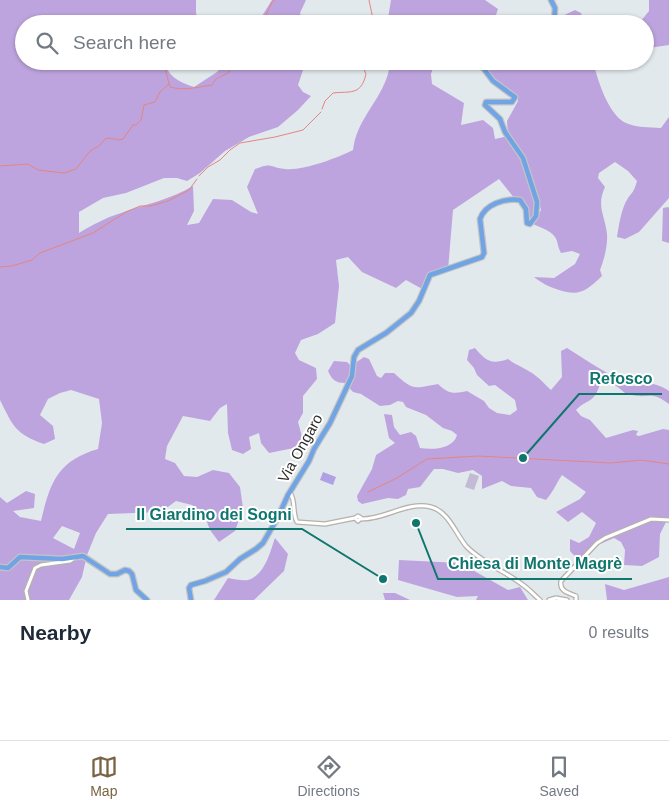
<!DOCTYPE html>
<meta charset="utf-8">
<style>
:root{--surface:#fff;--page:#f6f6f7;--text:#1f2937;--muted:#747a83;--line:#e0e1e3;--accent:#7a6443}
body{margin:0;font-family:Arial,sans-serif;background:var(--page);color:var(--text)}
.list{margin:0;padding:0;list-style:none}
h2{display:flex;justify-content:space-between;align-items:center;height:65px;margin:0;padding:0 20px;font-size:21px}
h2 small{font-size:16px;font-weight:400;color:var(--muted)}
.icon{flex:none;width:28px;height:28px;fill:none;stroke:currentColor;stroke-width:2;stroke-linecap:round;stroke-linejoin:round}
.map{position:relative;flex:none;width:669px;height:600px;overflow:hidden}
.search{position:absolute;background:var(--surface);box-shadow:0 1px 4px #0004;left:15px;right:15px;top:15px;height:55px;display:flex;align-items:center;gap:12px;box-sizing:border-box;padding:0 18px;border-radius:28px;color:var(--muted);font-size:19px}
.sheet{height:140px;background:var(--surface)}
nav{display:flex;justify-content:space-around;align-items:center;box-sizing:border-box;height:70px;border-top:1px solid var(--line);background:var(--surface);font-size:14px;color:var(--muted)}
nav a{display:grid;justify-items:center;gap:2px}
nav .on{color:var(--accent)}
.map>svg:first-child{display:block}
.green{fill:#bea4de;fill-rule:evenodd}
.cemetery{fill:#c3bbd6}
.pitch{fill:#afa1e4}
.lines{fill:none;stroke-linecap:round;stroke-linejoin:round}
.stream{stroke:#e48580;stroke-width:1}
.minor-casing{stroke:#b5b1ab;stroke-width:5.5}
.major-casing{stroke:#c4c4c4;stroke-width:7}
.minor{stroke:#fff;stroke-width:3}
.major{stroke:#70a4e5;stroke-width:4.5}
.labels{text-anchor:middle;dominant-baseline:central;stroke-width:4;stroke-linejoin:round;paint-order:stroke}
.street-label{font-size:15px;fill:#2e2e2e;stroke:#fff}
.leader{fill:none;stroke:#0f766e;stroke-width:2}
.callout-dot{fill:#0f766e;stroke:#fff;stroke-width:2}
.callout-label{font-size:16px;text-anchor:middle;font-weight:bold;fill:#0f766e;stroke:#fff;stroke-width:4;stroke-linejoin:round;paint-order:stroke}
</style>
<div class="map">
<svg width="669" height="600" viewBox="0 0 669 600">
<rect width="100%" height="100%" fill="#e2e9ed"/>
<path class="green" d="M0,0H196V13L200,24H24V61H166C165,76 182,83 194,87L217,72L226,61H306L298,85L303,92L311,96L298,110L278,127L249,137L225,151L200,173L187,181L177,178H164L126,193L103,198L79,212V233C92,225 105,218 121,213C145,204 170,200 193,186L194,211L187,225L199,223L213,199L232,200L251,212L258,214L247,187L255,169C273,162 268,167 285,169C303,171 337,158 353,150C354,144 355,137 358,131C368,107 389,88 390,61H462L456,68L435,62L431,74L432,84L464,103L461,125L483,120L493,128L495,139L508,136L507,121L518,101L517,96L494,78L481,61H593C597,78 608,115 626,123C637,128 649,127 661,128L669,117V198L639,232L625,239L617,237C619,225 621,209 628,198C633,191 634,192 637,181L628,171L615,162L599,173L598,178L605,187C596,206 605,215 607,234C608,245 604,260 600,270L602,276C587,290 580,297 559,290C549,287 542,283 534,277L554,278L575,264L580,254L572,251L561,253C559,249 558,246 557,241C554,231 541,228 533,224L541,210C535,186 530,161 514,143L519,150L537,202L536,216L529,223L524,203L515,199L499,179L453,210L448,270C433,275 431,275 424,290L406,280L396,288L362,272L348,257L336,260L339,286L335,323L318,334L301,340L295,353L299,360L316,368L317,379L303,396V413L298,422L303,440L294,448L269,453L261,443L259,433L249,437L251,449L243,454L232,450L228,433L227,404L220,408L210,421L183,416L167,446L165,459L175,463L184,476L197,477L213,470L229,473L240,487L243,508L235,531L219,542L210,530L204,514L192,505L176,501L161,512L108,514L96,533L87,555L82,577L69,600H0V497L7,503L26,491L35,494L34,508L13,511L20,517L41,521C50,483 57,461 98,449L102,423L99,399L71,390L60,393L48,399L40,415L53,426L55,439L44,444C15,434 13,426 0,400ZM62,526L80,533L74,549L53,538Z
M272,0H306L300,13L304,24H257Z
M391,0H485L498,9L493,24H387Z
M649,0H669V45L649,48L645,39V24H640V22L649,11Z
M575,10L581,13L584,24H557L560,17Z
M668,207L669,208V243L662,241L663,208Z
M475,348C486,361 491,365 508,359C517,366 528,369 536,376C542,380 545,385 551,390L562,377L561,351L567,348C583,358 598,368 614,377C618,379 619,383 623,384C632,388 637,385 646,384C654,383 663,387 669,391V404C650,390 650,399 632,395C625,394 624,392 619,388C614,383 606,384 600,384C594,404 588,398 576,410L581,416L590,420L606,438L633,430L638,431L636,435L639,436L663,429L669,430V520H667L660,534L659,557L642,566L624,565L625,550L621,542L614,538L598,545L581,563L570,551V539L579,543L589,537L596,523L582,512L568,522L556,512L580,499L586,492L562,475C556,484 553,492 546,500L537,497L531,488L511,486L502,481L482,489V476L473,470L458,473L443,469H434L420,487L408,489L406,495L398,499L388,498L362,504L358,501L357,496L372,469L376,455L395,443L389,438L384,414L392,415L394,427L400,435L411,432L416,436L420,448C433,450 453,449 457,435L452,431L443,428L426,415L406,407L403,402L398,401L390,405L380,406L361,394L353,392L345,383C336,383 332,380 328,371L334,361L347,362L351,366L364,357L369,359L377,376L381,378L385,373H394C413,390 412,389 438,384C448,394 454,394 467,391L484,401L489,408L497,413L510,415L517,410L515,400L495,385L489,386L477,375L474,368L467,360L469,350Z
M275,538L288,554L284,571L254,600H214L228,578C234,579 243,581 248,580C265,575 270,552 275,538Z
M399,560L460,563L508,590L520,587L528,600H476L478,596L457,597L398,580Z
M669,577V600H607L605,584L624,590Z
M383,593H395L410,600H385Z"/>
<path class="cemetery" d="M470,473L479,476L474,490L465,487Z"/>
<path class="pitch" d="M323,472L336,477L333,485L320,480Z"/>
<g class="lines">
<path class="stream" d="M369,0L374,24
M262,24L272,2L275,0
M163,61L170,87C185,91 197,87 212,85L216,79L228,73L234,61
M322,109L325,101L333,93C350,91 361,96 366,74L362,65V61
M0,166L28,164L38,170L64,173L76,169L90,151L99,146L105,139L109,138L119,140L123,139L133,125H136L141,120L144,105L155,102L160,92L169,84
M199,176L208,167L220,160L230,150L240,143L275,137L303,130L321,112
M0,267L12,266L32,260L40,253L93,233L126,212L140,206H150L168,201L189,190L197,179
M368,492L397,478L427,459L478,456L611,463L641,460L669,464"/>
<g class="minor-casing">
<path id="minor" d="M290,493C296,500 292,513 297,522L325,524L355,518
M358,516L361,518L358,521L355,518Z
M360,519C385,520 406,501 431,507C448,511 456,534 466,546C482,563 505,571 523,585C529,589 534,595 540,600
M28,600L26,591L35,568L41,565L70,561L74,558
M549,600L556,598L567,600
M576,600V596C568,593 559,591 561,581L597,543L605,538L651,519L669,520"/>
</g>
<g class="major-casing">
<path id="major" d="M551,0L555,8L554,24
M496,24L500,22L505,24
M0,567L8,568L20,557L62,559L83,556L110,574H117L125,570L129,571L132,574L136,590L147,600
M191,600L189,588L191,585L205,581L226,572L240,559L256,549L263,543L278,517L288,495L309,461L314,449L330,423L352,376L354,357L358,350L386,333L411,313L419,301L430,275L482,257L484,253L480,219C485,204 505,198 520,200L526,209L527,223L530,224L536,216L537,202L523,158L505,132L500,119L485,105L486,102H512L515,97L493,81L478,61"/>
</g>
<use href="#minor" class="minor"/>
<use href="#major" class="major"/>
</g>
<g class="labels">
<g class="street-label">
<text transform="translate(300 448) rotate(-61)">Via Ongaro</text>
</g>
</g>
<path class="leader" d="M523 458L579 394H662M383 579L302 529H126M416 523L438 579H632"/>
<g class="callout-dot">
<circle cx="523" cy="458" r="5"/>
<circle cx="383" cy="579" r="5"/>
<circle cx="416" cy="523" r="5"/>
</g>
<g class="callout-label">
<text x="621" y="384">Refosco</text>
<text x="214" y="520">Il Giardino dei Sogni</text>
<text x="535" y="569">Chiesa di Monte Magrè</text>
</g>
</svg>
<div class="search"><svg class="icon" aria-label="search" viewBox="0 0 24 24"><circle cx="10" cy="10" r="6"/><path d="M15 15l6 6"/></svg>Search here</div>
</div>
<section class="sheet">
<h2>Nearby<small>0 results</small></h2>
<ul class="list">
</ul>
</section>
<nav>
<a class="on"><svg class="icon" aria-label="map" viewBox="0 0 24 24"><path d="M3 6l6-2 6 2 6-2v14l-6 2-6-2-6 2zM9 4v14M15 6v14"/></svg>Map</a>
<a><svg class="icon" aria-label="directions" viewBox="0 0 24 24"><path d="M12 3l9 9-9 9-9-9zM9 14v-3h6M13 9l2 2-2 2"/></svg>Directions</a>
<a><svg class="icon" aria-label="saved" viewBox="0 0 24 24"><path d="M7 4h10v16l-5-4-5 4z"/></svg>Saved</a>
</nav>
